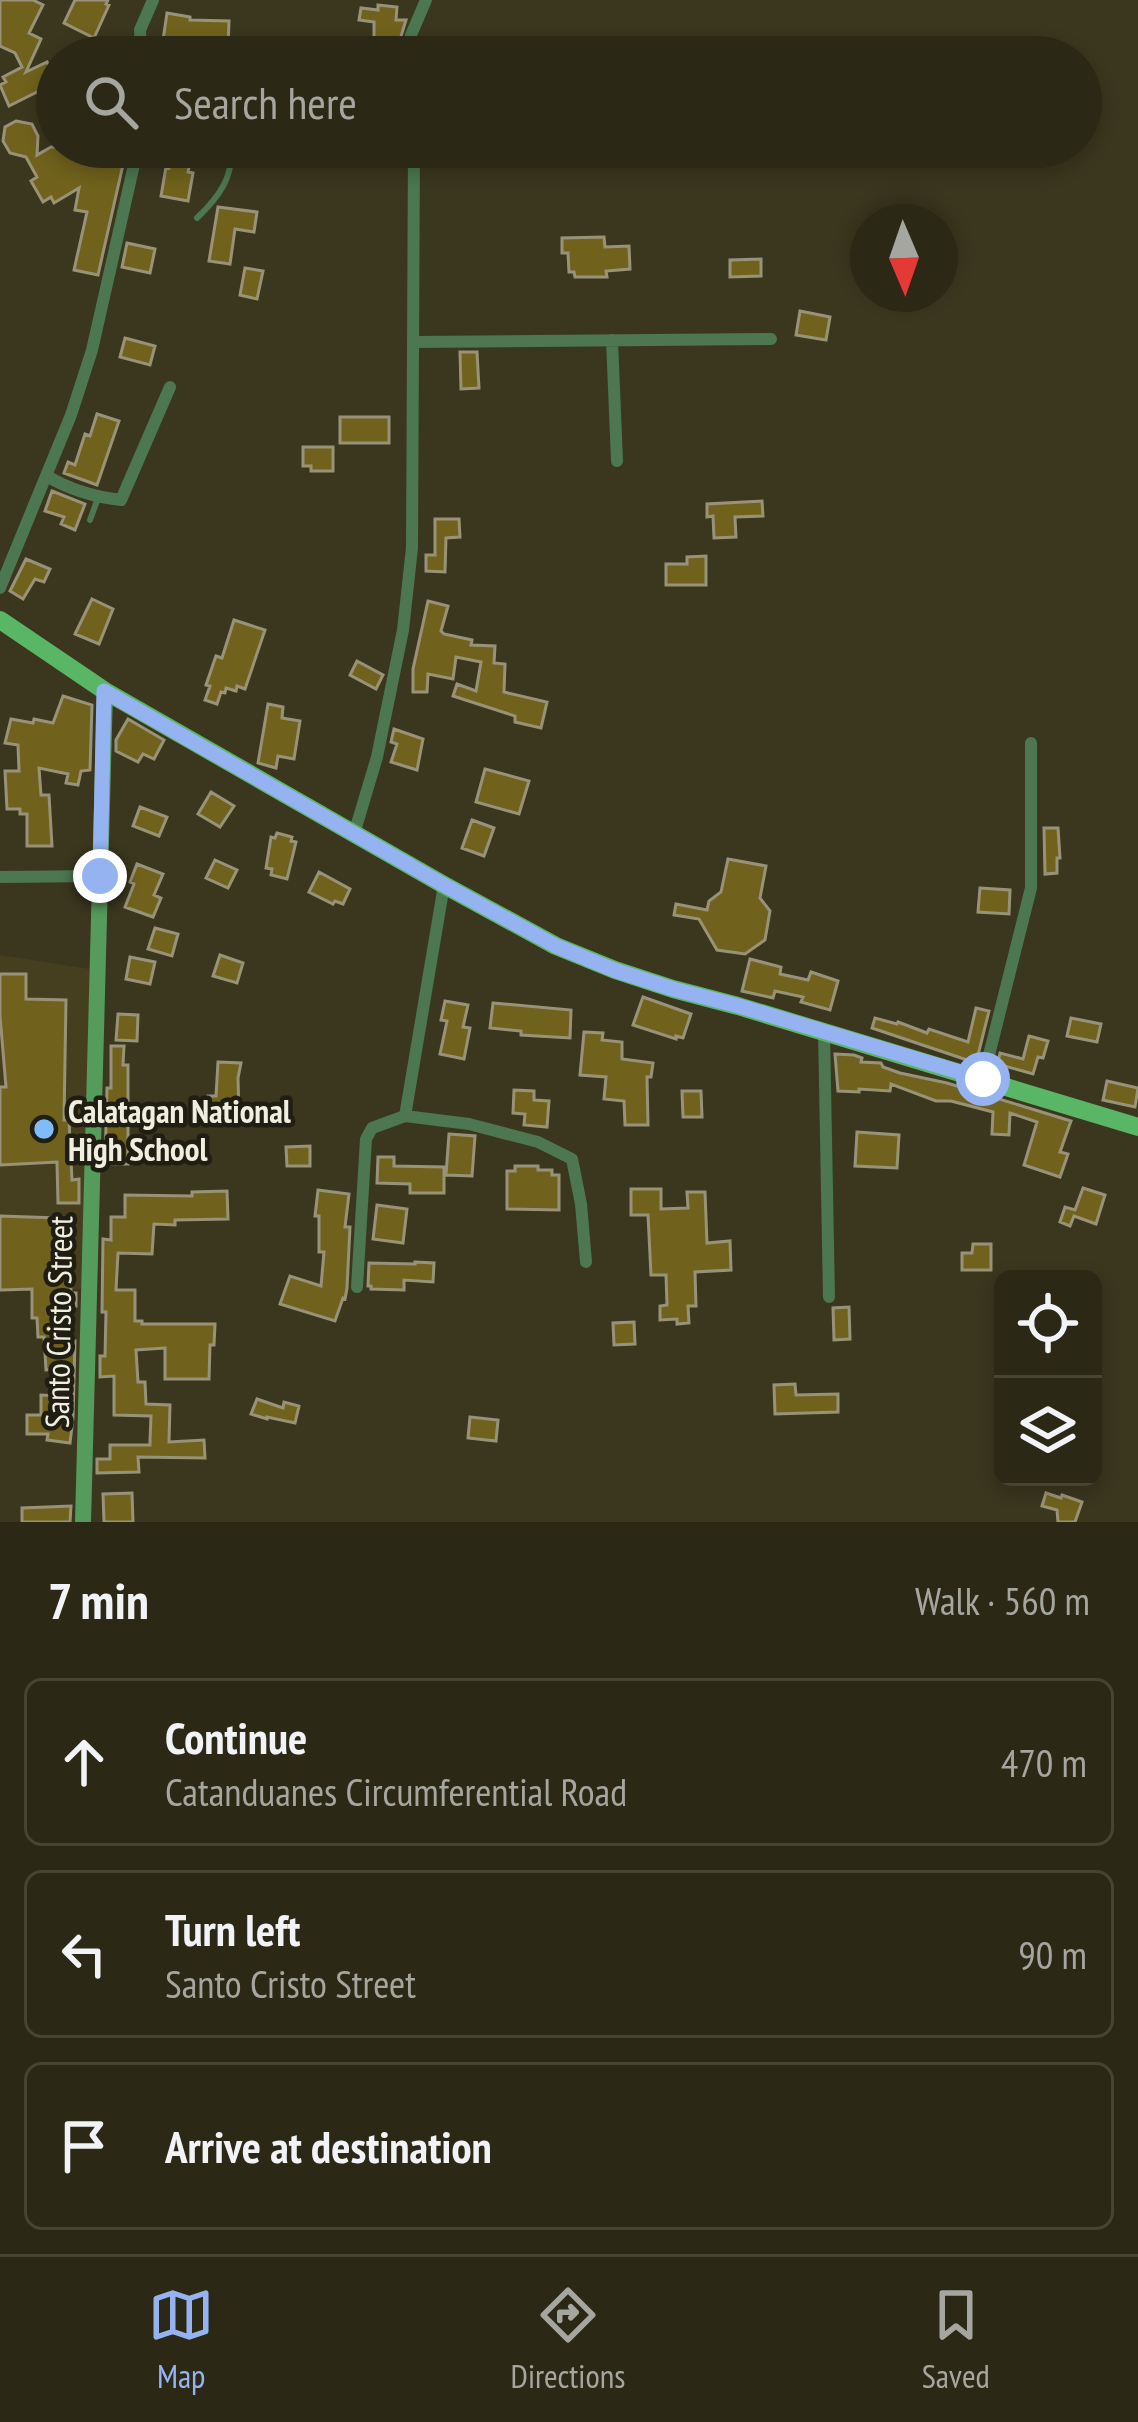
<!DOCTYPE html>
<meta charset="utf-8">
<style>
:root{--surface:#2c2816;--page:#383423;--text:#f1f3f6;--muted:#a6a6a1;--line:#484435;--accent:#95b2f1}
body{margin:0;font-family:"PT Sans Narrow",sans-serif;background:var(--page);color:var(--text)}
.controls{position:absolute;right:36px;bottom:36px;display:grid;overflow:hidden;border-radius:18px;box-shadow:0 6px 18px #0003}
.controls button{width:108px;height:108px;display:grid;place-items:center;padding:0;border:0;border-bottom:3px solid var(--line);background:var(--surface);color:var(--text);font:60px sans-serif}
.compass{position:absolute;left:850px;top:204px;width:108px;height:108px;border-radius:50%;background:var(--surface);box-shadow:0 6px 18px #0003;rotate:178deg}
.stop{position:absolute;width:36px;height:36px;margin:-27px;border:9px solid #95b2f1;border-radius:50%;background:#fff}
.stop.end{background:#95b2f1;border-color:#fff;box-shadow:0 3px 12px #0008}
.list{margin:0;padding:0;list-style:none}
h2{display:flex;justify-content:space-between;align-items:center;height:156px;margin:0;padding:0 48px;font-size:51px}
h2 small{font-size:39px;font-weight:400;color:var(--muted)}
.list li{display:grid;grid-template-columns:78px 1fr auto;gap:36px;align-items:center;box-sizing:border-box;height:168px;margin:0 24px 24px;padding:0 24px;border:3px solid var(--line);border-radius:18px}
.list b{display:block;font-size:45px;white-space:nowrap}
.list p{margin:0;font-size:39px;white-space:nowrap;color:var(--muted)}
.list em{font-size:39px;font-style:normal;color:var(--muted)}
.icon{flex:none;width:66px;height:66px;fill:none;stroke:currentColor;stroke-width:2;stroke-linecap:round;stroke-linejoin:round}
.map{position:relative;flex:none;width:1138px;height:1522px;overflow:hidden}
.search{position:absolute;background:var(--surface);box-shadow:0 6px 18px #0003;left:36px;right:36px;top:36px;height:132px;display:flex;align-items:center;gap:30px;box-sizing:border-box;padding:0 42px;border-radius:66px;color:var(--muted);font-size:45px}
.sheet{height:732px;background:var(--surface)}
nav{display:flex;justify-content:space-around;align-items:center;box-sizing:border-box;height:168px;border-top:3px solid var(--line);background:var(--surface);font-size:33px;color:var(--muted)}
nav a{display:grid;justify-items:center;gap:6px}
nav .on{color:var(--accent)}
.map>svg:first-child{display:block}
.built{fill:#453f1f}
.building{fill:#70621c;stroke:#989378;stroke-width:3}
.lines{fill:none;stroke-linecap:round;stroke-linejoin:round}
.lane{stroke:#4c7750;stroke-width:6}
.street{stroke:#4c7750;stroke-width:12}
.secondary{stroke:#559b5c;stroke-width:16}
.primary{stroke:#59b665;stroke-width:18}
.route{stroke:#95b2f1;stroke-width:15}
.poi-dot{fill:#7fbdfa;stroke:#201d13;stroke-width:4.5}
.labels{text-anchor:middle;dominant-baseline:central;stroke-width:9;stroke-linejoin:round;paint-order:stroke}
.poi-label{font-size:33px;font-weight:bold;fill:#f0eedf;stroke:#201d13;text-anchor:start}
.street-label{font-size:33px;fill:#f0eedf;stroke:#201d13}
</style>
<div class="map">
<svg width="1138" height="1522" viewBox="0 0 1138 1522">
<rect width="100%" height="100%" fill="#3b361e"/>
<path class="built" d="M0,955L90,969L85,1289L0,1292Z"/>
<path class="building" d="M0,0H33L43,5L29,33L41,39L26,72L47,62L57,83V90L40,98L37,92L9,106L0,85L6,82L3,77L22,67L15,53L0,46Z
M75,0H108L106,4L109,5L94,38L64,23Z
M378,5L397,7L396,20H406L399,43L374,42V22L359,20L361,8L378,10Z
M167,13L190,17V20L229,21L228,48L186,46L185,51L162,47Z
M459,38V57H419L420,47H436V39Z
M532,39H555L556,55L516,56V40Z
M16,121L32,124L38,136L37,155L51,147H127L98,275L74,270L87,212L75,210L79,188L54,203L51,197L43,202L31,181L37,177L26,157L10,153L3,141L5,127Z
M175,147L193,149L188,172L193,173L188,201L161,196L166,167L169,168Z
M218,207L257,212L254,232L235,229L230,264L209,261Z
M604,237L605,247L629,246L630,269L606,271L607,277H575L574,272H569L568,253H562V238Z
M127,243L155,249L150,273L122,267Z
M761,259V276L730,277V260Z
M245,268L263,271L257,299L240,295Z
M800,311L830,317L826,340L796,335Z
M125,338L155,346L150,365L120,357Z
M460,352H477L479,388L461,389Z
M97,414L119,421L97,485L64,473L68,462L75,465L85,434L90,436Z
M340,417H389V443H340Z
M303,447H333V471H311V466H303Z
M52,491L85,504L75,530L61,524L64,517L45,511Z
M762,501L763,516L735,517L736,537L714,538L713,516L707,517V504Z
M435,519H459L460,537L446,538L445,572L426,571V555H435Z
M706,556V585H666V564H687V557Z
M26,559L50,569L44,582L35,579L23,599L10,591Z
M92,599L113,609L99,644L75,634Z
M428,601L448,606L441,631L444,634L472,640L471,645L495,646L494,663L505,664L504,692L547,702L541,728L515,722V716L453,696L457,684L476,691L481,662L456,657L453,679L428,674L427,692H413V669Z
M234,620L265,630L245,689L237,686L236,691L226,688L225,693L221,692L217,704L205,700L210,686L206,685L216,656L222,658Z
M357,661L383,675L376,689L350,675Z
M63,696L92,705L90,770L81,771L78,785L66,783L68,774L39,768L41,795H49L52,846H27V814H20V809H7L5,771H19L18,745L5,743L11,719L33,723L34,719L53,723Z
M268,704L283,707L282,718L300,721L294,759L278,756L276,768L258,763Z
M128,719L164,740L154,759L143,754L138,762L116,751V740Z
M394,729L423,739L417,770L391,762L397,744L391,742Z
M485,769L529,781L519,814L476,802Z
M211,792L234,806L220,827L198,814Z
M140,807L167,817L159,836L133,826Z
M472,820L494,828L484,856L462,848Z
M1044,828H1058L1060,858H1057V873L1045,874Z
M277,833L292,837L291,841L296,842L287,879L271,875L272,869L266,868L271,837L275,838Z
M728,859L766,866L760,898L770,911L765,940L745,954L717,950L699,919L674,915L676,904L707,910L709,901L721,892Z
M215,860L237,870L228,888L206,878Z
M137,864L163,874L154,895L161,898L153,917L125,907L134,884L130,882Z
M319,872L350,889L343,904L335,901L333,904L309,892Z
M980,888L1010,890L1009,914L978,912Z
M155,928L178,934L172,956L148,949Z
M220,955L243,963L237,983L213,976Z
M130,957L155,962L150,984L126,979Z
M750,959L781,967L780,974L808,980L811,972L838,981L830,1010L801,1002L803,997L775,991L773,998L742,991Z
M0,974H26V999L66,1000L64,1120H69L72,1180L79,1179V1203H58L57,1162L0,1165V1087H6L0,1016Z
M643,997L691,1014L683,1038L676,1036V1039L633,1025Z
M445,1001L468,1005L463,1027L470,1028L464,1059L440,1054L447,1021L441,1020Z
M493,1003L571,1010L570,1038L521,1035V1031L490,1028Z
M976,1008L989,1011L976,1063L872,1028L875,1018L897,1024L898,1022L927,1033L929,1029L968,1042Z
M118,1014L138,1015L137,1041L116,1040Z
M1071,1018L1101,1024L1097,1042L1067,1036Z
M584,1032L603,1033L602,1040L622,1042V1059L653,1063L651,1077H647L648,1125H625L624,1101L604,1099L606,1077L580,1075Z
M1029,1036L1048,1041L1043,1058L1038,1057L1033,1074L1005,1066L1004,1069L997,1067L1000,1053L1023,1059Z
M111,1046H124L123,1065H128V1164H105L107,1088H111Z
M835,1054L854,1055L862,1058L861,1062L881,1063L883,1067L900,1073L947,1083L1071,1121L1060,1152L1068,1154L1060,1177L1024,1165L1037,1122L1010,1113L1009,1135L992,1134L993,1112L951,1101H936L891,1084L890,1091L859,1089V1092L838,1091Z
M218,1062L241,1063L238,1078L239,1114L209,1115L208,1096H216Z
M1107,1081L1138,1088L1135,1107L1103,1100Z
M514,1090L534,1091V1100L549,1101L547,1127L524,1125L525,1114L513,1113Z
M682,1091H701L702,1117H683Z
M857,1132L899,1135L897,1168L855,1166Z
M449,1134L475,1136L472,1176L446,1175Z
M310,1146V1166H287L286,1147Z
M378,1157H394V1166L444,1167V1193H410V1184L377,1183Z
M515,1166H538V1170H552V1175H559V1210L507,1209V1171H515Z
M1083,1188L1105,1195L1096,1224L1074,1216L1070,1226L1060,1222L1065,1207L1075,1210Z
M631,1189H661V1209L688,1208L687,1192H705L707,1243L730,1241L731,1270L695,1272L696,1306H688L689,1323L677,1324V1319L660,1320V1306L667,1305L666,1275H651L648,1215H631Z
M318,1190L349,1194L345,1227H350L347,1288L345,1299L343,1298L335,1321L280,1304L290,1276L321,1286L324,1252H319V1216H315Z
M227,1191L228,1219L175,1220V1225L154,1224L152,1254L118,1253L116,1290H135V1321H142V1324H215L214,1345H210L209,1379H165V1348L136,1350L138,1382H145L146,1404L170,1405L169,1442L204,1440L205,1458L138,1457L139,1472L97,1473V1459H110V1445H150V1440L151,1416L114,1415V1376L100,1377V1356H105L106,1312H102L103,1239L111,1240V1217H125V1195L192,1196V1192Z
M377,1205L407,1209L403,1243L373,1239Z
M0,1216L58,1218L57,1263H70L71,1293H76V1306H65L68,1341H75L73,1418L70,1443L47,1440L48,1434H27V1415H41V1395L61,1396L60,1369L46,1370L44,1337H38L37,1318H32V1289L0,1290Z
M973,1244H991V1270H962V1253H972Z
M415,1262L434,1263L433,1282L404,1280V1290L371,1289V1286H368L369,1263L415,1264Z
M849,1307L850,1339L834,1340L833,1308Z
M634,1322L635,1344L614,1345L613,1323Z
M795,1384L796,1395L838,1394V1412L775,1414L774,1385Z
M257,1399L283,1408L284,1402L299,1406L295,1423L267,1417V1419L251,1414Z
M470,1417L498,1420L496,1441L468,1438Z
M132,1493L133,1522H104L103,1494Z
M1046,1493L1061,1498L1062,1495L1082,1502L1075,1522H1058L1057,1510L1042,1506Z
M71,1506L70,1522H22V1508Z"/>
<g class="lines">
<path class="lane" d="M197,218C218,198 235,176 230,147
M90,520L98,498"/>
<path class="street" d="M141,57L140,30L153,0
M408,57L411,35L426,0
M612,340L617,461
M414,342L771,339
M47,476C70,490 95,497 121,500L170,387
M0,588L71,415L92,350L138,147
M354,834L377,757L403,630L412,548L414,147
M0,877L100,876
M824,1031L829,1297
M983,1079L1031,888V743
M405,1116L444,885
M357,1287L366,1139L372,1128L405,1116L469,1124L538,1142L572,1159L581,1204L586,1262"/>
<path class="secondary" d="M83,1522L105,691"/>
<path class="primary" d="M0,620L105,691L444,885L556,946L615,970L673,989L738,1006L1138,1127"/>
</g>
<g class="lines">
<path class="route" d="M100,876L104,691L444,885L556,946L614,970L673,989L739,1006L983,1079"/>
</g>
<circle class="poi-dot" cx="44" cy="1129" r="12"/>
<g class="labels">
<g class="poi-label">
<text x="68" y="1110">Calatagan National<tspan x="68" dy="38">High School</tspan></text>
</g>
<g class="street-label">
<text transform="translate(58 1322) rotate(-89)">Santo Cristo Street</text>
</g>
</g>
</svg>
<div class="controls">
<button><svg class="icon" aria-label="locate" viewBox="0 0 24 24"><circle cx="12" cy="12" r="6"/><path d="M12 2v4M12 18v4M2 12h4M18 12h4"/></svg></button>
<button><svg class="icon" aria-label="layers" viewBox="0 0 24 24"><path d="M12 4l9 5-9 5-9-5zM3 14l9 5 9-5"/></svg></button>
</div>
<svg class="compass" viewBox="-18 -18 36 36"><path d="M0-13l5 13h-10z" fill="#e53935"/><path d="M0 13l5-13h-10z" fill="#a6a6a1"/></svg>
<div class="stop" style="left:983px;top:1079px"></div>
<div class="stop end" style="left:100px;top:876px"></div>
<div class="search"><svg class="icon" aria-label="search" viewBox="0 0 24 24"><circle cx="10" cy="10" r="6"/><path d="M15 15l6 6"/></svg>Search here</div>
</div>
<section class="sheet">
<h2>7 min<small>Walk · 560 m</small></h2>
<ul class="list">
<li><svg class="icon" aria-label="ahead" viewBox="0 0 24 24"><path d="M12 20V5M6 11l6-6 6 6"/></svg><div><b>Continue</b><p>Catanduanes Circumferential Road</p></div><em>470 m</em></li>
<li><svg class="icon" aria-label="left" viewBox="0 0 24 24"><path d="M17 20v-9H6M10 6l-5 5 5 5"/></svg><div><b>Turn left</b><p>Santo Cristo Street</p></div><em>90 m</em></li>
<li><svg class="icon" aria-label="arrive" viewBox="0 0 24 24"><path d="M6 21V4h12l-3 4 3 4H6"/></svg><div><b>Arrive at destination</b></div></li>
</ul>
</section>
<nav>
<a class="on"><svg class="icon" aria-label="map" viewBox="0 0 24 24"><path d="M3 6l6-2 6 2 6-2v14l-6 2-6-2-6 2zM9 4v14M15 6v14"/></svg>Map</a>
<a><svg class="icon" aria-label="directions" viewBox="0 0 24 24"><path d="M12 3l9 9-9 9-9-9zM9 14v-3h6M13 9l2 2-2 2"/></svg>Directions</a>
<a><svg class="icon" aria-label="saved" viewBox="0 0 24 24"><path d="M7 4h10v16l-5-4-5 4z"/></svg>Saved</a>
</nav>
